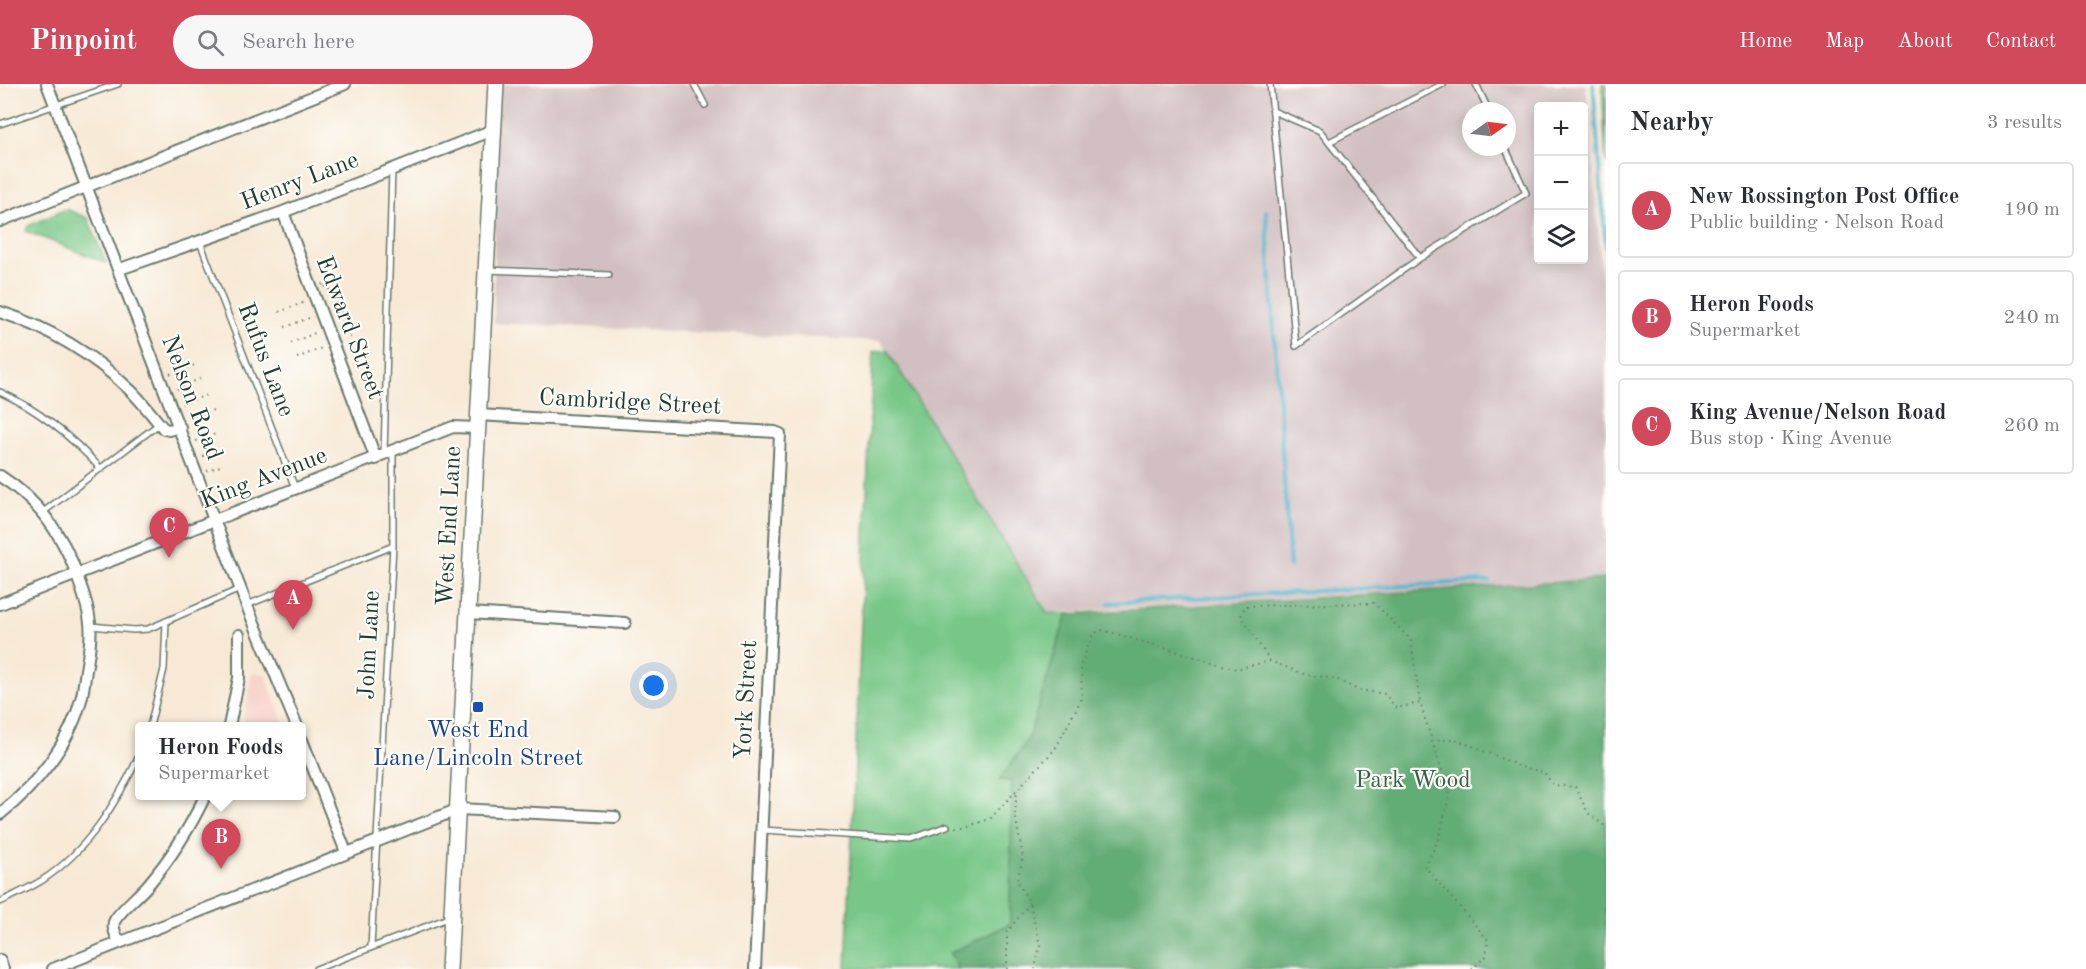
<!DOCTYPE html>
<meta charset="utf-8">
<style>
:root{--surface:#fff;--page:#f7f7f7;--text:#2b2b33;--muted:#7c7c81;--line:#e1e1e2;--accent:#d1495b}
body{margin:0;font-family:"Old Standard TT",serif;background:var(--page);color:var(--text)}
.controls{position:absolute;right:18px;top:18px;display:grid;overflow:hidden;border-radius:6px;box-shadow:0 3px 15px #0003}
.controls button{width:54px;height:54px;display:grid;place-items:center;padding:0;border:0;border-bottom:2px solid var(--line);background:var(--surface);color:var(--text);font:30px sans-serif}
.compass{position:absolute;left:1462px;top:18px;width:54px;height:54px;border-radius:50%;background:var(--surface);box-shadow:0 3px 15px #0003;rotate:76deg}
.you{position:absolute;left:654px;top:602px;width:21px;height:21px;margin:-15px;border:4px solid #fff;border-radius:50%;background:#1a73e8;box-shadow:0 0 0 9px #1a73e833}
.badge{display:grid;place-items:center;width:39px;height:39px;border-radius:50%;background:var(--accent);color:#fff;font-size:20px;font-weight:700}
.pin{position:absolute;translate:-50% -50px;filter:drop-shadow(0 2px 3px #0008)}
.pin::after{content:'';position:absolute;top:32px;width:21px;height:18px;background:inherit;clip-path:polygon(0 0,100% 0,50% 100%)}
.popup{position:absolute;left:135px;top:638px;width:171px;height:78px;box-sizing:border-box;display:grid;place-content:center;border-radius:6px;background:var(--surface);filter:drop-shadow(0 2px 4px #0005);font-size:20px;white-space:nowrap;color:var(--muted)}
.popup b{font-size:22px;color:var(--text)}
.popup::after{content:'';position:absolute;left:50%;top:100%;margin-left:-12px;border:12px solid transparent;border-top-color:var(--surface)}
.list{margin:0;padding:0;list-style:none}
h2{display:flex;justify-content:space-between;align-items:center;height:78px;margin:0;padding:0 24px;font-size:26px}
h2 small{font-size:20px;font-weight:400;color:var(--muted)}
.list li{display:grid;grid-template-columns:39px 1fr auto;gap:18px;align-items:center;box-sizing:border-box;height:96px;margin:0 12px 12px;padding:0 12px;border:2px solid var(--line);border-radius:6px}
.list b{display:block;font-size:22px;white-space:nowrap}
.list p{margin:0;font-size:20px;white-space:nowrap;color:var(--muted)}
.list em{font-size:20px;font-style:normal;color:var(--muted)}
.icon{flex:none;width:33px;height:33px;fill:none;stroke:currentColor;stroke-width:2;stroke-linecap:round;stroke-linejoin:round}
.map{position:relative;flex:none;width:1606px;height:885px;overflow:hidden}
header{display:flex;align-items:center;gap:36px;box-sizing:border-box;height:84px;padding:0 30px;background:var(--accent);color:#fff}
header strong{font-size:28px}
nav{display:flex;gap:33px;margin-inline-start:auto;font-size:21px}
.search{width:420px;height:54px;background:var(--page);display:flex;align-items:center;gap:15px;box-sizing:border-box;padding:0 21px;border-radius:33px;color:var(--muted);font-size:22px}
main{display:flex}
aside{flex:1;background:var(--surface)}
.map>svg:first-child{display:block}
.built{fill:#f7d1c9}
.industrial{fill:#d2bfc1;fill-rule:evenodd}
.green{fill:#78c788;stroke:#4c825e;stroke-width:1.5}
.forest{fill:#62ac74;stroke:#407454;stroke-width:1.5}
.lines{fill:none;stroke-linecap:round;stroke-linejoin:round}
.stream{stroke:#50b5ce;stroke-width:4}
.lane-casing{stroke:#6b796c;stroke-width:8}
.street-casing{stroke:#6b796c;stroke-width:14}
.secondary-casing{stroke:#6b796c;stroke-width:18}
.path{stroke:#6b796c;stroke-width:2;stroke-dasharray:1.5 4.5;stroke-linecap:butt}
.lane{stroke:#fff;stroke-width:5}
.street{stroke:#fff;stroke-width:10}
.secondary{stroke:#fff;stroke-width:15}
.transit-dot{fill:#1a4fb4;stroke:#fdfcf7;stroke-width:2}
.labels{text-anchor:middle;dominant-baseline:central;stroke-width:4.5;stroke-linejoin:round;paint-order:stroke}
.street-label{font-size:24px;fill:#1f3d34;stroke:#fdfcf7}
.transit-label{font-size:24px;fill:#164399;stroke:#fdfcf7}
.park-label{font-size:24px;fill:#356049;stroke:#fdfcf7}
</style>
<header>
<strong>Pinpoint</strong>
<div class="search"><svg class="icon" aria-label="search" viewBox="0 0 24 24"><circle cx="10" cy="10" r="6"/><path d="M15 15l6 6"/></svg>Search here</div>
<nav><a>Home</a><a>Map</a><a>About</a><a>Contact</a></nav>
</header>
<main>
<div class="map">
<svg width="1606" height="885" viewBox="0 0 1606 885">
<rect width="100%" height="100%" fill="#fdfcf7"/>
<filter id="ink" filterUnits="userSpaceOnUse"><feTurbulence type="fractalNoise" baseFrequency=".0167" numOctaves="2"/><feDisplacementMap in="SourceGraphic" scale="12" xChannelSelector="R" yChannelSelector="G"/><feConvolveMatrix kernelMatrix="1 2 1 2 8 2 1 2 1" color-interpolation-filters="sRGB"/></filter>
<filter id="wash" filterUnits="userSpaceOnUse"><feTurbulence type="fractalNoise" baseFrequency=".008" numOctaves="4" result="noise"/><feDisplacementMap in="SourceGraphic" scale="24" xChannelSelector="R" yChannelSelector="G"/><feGaussianBlur stdDeviation="1.35" result="paint"/><feColorMatrix in="noise" values="0 0 0 0 0 0 0 0 0 0 0 0 0 0 0 0 0 1.4 0 .05"/><feComposite in="paint" operator="in"/></filter>
<g filter="url(#wash)">
<rect width="100%" height="100%" fill="#f7e9d5"/>
<path class="built" d="M252,589L265,590L285,642H242Z"/>
<path class="industrial" d="M494,0H1586L1606,240V495L1047,529L881,257L494,239ZM1538,22H1584V176H1538ZM1471,27H1507V63H1471Z"/>
<path class="green" d="M1602,0H1606V78Z
M66,125L88,134L106,179L26,147L28,142Z
M887,266L1047,529L1067,530L1028,656L1000,696H1012L1010,840L951,869L958,885H846L873,268Z"/>
<path class="forest" d="M1606,495V885H958L950,869L1010,840L1012,697L999,696L1028,656L1067,530Z"/>
<g class="lines">
<path class="stream" d="M1593,0L1606,164
M1266,127L1290,483
M1109,519L1489,497"/>
</g>
</g>
<g filter="url(#ink)">
<g class="lines">
<g class="lane-casing">
<path id="lane" d="M694,0L705,21
M1270,0L1296,262L1420,174L1320,47L1273,27
M1476,0L1489,27
M0,40L118,0
M1329,58L1443,0
M200,158L295,404
M1420,174L1526,109L1505,63
M487,186L609,191
M0,308C39,326 72,353 101,385
M384,370L392,85
M42,429L159,340
M247,521L393,462
M91,542L134,546L148,545L240,505
M150,642L164,585L166,537
M762,746L911,755L947,742
M0,818C14,811 28,805 41,797C88,767 117,718 140,670
M371,863L393,462V368
M316,885L448,834"/>
</g>
<g class="street-casing">
<path id="street" d="M47,0L247,522L297,642
M283,128L376,375
M0,137L345,0
M120,185L283,128L493,46
M0,228C48,243 94,271 130,306C143,318 152,332 164,345L169,346L180,343
M478,331L775,348L780,350L755,885
M0,392C33,413 57,443 72,478C79,497 88,519 90,539C92,553 89,567 87,580C85,591 84,602 82,612C71,658 37,701 0,730
M0,520L453,343L477,344
M469,529L625,539
M229,642L239,594V551
M302,656L346,768
M119,858C116,851 111,842 115,836C120,827 139,811 147,802C171,774 190,744 205,712
M0,876L3,885
M53,885L459,725L615,733"/>
</g>
<g class="secondary-casing">
<path id="secondary" d="M449,885L496,0"/>
</g>
<path class="path" d="M322,201L324,199L327,206L332,204
M338,218L336,219L344,234
M279,228L303,219
M285,243L309,234
M291,259L315,249
M346,262L352,259L349,250H350
M297,274L322,264
M170,290L195,281
M177,305L201,294
M182,320L207,311
M189,335L213,326
M196,357L218,349
M203,372L219,365
M207,387L220,382
M1270,577L1241,532L1245,522L1374,519L1411,556L1420,619
M1432,657L1450,710L1438,756L1425,783L1488,856L1486,872L1472,885
M956,743H965L990,735L1055,665L1082,614L1081,580L1093,550L1103,546L1236,585L1270,577L1304,590L1336,595L1358,606L1385,610L1396,624L1420,619L1432,657L1455,655L1524,684L1544,688L1553,701L1575,703L1588,729L1606,743
M1030,820L1040,861L1035,885
M1007,885V848L1030,819L1017,797L1023,773L1015,730L1017,706"/>
<use href="#lane" class="lane"/>
<use href="#street" class="street"/>
<use href="#secondary" class="secondary"/>
</g>
</g>
<rect class="transit-dot" x="472" y="617" width="12" height="12" rx="3"/>
<g class="labels">
<g class="street-label">
<text transform="translate(300 98) rotate(-21)">Henry Lane</text>
<text transform="translate(349 244) rotate(69)">Edward Street</text>
<text transform="translate(265 276) rotate(69)">Rufus Lane</text>
<text transform="translate(191 314) rotate(69)">Nelson Road</text>
<text transform="translate(630 319) rotate(3)">Cambridge Street</text>
<text transform="translate(264 395) rotate(-21)">King Avenue</text>
<text transform="translate(450 442) rotate(-87)">West End Lane</text>
<text transform="translate(370 561) rotate(-87)">John Lane</text>
<text transform="translate(747 616) rotate(-87)">York Street</text>
</g>
<g class="transit-label">
<text x="478" y="647">West End<tspan x="478" dy="28">Lane/Lincoln Street</tspan></text>
</g>
<g class="park-label">
<text x="1413" y="697">Park Wood</text>
</g>
</g>
</svg>
<div class="controls">
<button>+</button>
<button>−</button>
<button><svg class="icon" aria-label="layers" viewBox="0 0 24 24"><path d="M12 4l9 5-9 5-9-5zM3 14l9 5 9-5"/></svg></button>
</div>
<svg class="compass" viewBox="-18 -18 36 36"><path d="M0-13l5 13h-10z" fill="#e53935"/><path d="M0 13l5-13h-10z" fill="#7c7c81"/></svg>
<div class="you"></div>
<div class="pin badge" style="left:293px;top:546px">A</div>
<div class="pin badge" style="left:221px;top:785px">B</div>
<div class="popup"><b>Heron Foods</b>Supermarket</div>
<div class="pin badge" style="left:169px;top:474px">C</div>
</div>
<aside>
<h2>Nearby<small>3 results</small></h2>
<ul class="list">
<li><span class="badge">A</span><div><b>New Rossington Post Office</b><p>Public building · Nelson Road</p></div><em>190 m</em></li>
<li><span class="badge">B</span><div><b>Heron Foods</b><p>Supermarket</p></div><em>240 m</em></li>
<li><span class="badge">C</span><div><b>King Avenue/Nelson Road</b><p>Bus stop · King Avenue</p></div><em>260 m</em></li>
</ul>
</aside>
</main>
